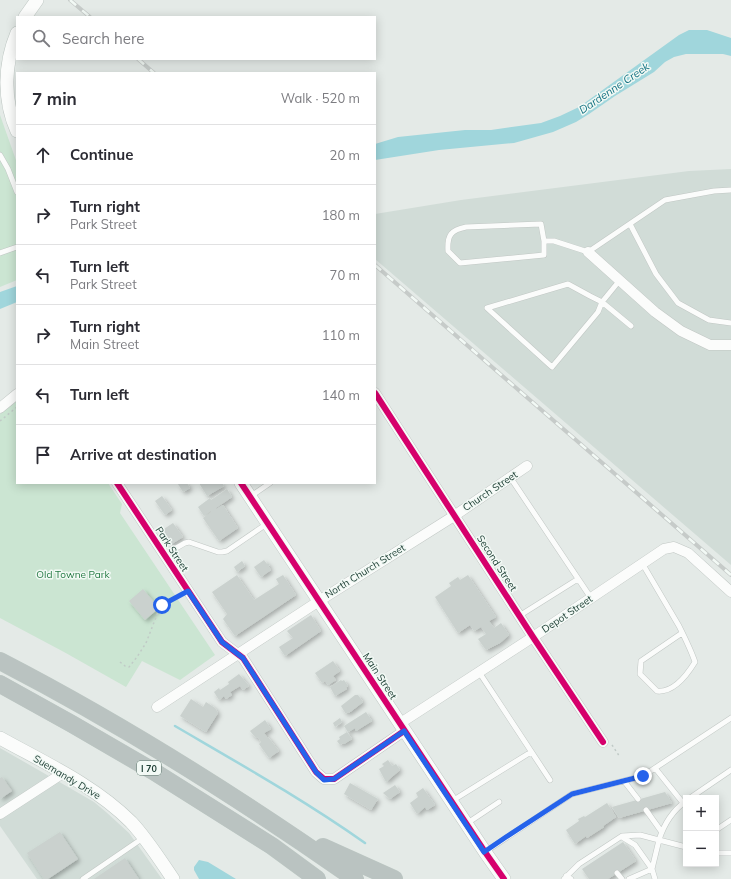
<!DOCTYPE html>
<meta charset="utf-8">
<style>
:root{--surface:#fff;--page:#f7f7f7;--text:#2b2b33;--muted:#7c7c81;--line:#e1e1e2}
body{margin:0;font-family:Mulish,sans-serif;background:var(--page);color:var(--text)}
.controls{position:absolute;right:12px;bottom:12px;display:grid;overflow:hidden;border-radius:0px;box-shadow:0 2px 10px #0003}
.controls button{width:36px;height:36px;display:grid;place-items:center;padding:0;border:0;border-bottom:1px solid var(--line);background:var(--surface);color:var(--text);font:20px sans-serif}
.stop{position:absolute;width:12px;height:12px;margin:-9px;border:3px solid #2563eb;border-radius:50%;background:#fff}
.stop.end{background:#2563eb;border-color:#fff;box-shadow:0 1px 4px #0008}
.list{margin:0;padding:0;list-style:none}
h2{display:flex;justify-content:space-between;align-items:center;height:52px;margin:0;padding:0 16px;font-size:17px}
h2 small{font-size:13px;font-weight:400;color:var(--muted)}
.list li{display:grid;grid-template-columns:26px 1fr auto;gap:12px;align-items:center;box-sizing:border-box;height:60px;padding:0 16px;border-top:1px solid var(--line)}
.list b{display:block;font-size:15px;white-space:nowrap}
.list p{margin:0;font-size:13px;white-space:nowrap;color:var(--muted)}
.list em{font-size:13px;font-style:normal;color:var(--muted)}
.icon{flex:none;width:22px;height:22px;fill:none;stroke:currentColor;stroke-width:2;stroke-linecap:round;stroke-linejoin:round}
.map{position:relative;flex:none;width:731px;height:879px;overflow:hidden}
.search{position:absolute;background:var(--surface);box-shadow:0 2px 10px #0003;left:16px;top:16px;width:360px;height:44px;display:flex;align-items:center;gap:10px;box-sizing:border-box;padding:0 14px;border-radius:0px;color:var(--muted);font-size:15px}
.panel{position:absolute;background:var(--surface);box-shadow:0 2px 10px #0003;left:16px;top:72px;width:360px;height:412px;border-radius:0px}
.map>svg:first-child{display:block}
.built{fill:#d1dcd7}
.green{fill:#cbe5d2}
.water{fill:#a0d6dc}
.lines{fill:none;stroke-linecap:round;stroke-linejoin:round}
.stream{stroke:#a0d6dc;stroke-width:2.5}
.building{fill:#cad1ce;filter:url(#shadow)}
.lane-casing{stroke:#c1c7c4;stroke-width:6}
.street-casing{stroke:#c1c7c4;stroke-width:11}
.secondary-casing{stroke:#bfc8c4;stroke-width:14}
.highway-casing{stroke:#bcc7c3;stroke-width:18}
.path{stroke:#c0cac6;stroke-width:1.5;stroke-dasharray:2 3;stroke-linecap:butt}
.lane{stroke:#fbfcfb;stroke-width:5}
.street{stroke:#fbfcfb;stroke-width:10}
.secondary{stroke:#fbfcfb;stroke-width:13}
.highway{stroke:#bac3c1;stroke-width:17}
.rail-casing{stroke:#c6cbc9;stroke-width:4}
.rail{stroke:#f2f9f5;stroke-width:2.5;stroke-dasharray:8;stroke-linecap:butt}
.cycleway-casing{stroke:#f2f9f5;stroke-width:8}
.cycleway{stroke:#d6006c;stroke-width:6}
.route{stroke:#2563eb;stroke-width:5}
.labels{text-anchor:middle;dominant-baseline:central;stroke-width:3;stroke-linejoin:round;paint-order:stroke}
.shield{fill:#f2f9f5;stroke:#5e786f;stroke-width:1}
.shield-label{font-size:9px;font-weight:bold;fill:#1f4036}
.street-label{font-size:10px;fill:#1f4036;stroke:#f2f9f5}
.park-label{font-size:10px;fill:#257b44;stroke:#f2f9f5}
.water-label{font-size:11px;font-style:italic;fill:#137282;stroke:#f2f9f5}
</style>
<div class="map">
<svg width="731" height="879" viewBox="0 0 731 879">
<defs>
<filter id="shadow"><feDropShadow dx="2.5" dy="2.5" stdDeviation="2" flood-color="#0004"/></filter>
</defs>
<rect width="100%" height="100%" fill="#e4eae7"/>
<path class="built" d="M731,169V565L375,259V214L461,200L689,171Z
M0,748L75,791L94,802L106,812L129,833L162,879H37L0,826Z"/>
<path class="green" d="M0,115L17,163V280L0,287Z
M17,400V483H108L122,504L120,513L215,655L180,680L142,661L126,687L64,652L0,618V414Z"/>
<path class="water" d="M689,30H707L731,38V56L723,54H686L674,57L665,62L654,72L615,96L589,114L576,122L553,132L514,143L439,150L375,160V144L398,137L465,130H491L541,123L560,116L579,107L679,35Z
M17,286V302L0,309V292Z
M199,860L208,862L236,879H199L194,870V867Z"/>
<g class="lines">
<path class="stream" d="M175,726C240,764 304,800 365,843"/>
</g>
<path class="building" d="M180,483H187L190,488L183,492L178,484Z
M199,483H222L224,486L207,496Z
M227,489L232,497L216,508V509L223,505L238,528L219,541L203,518L211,512V511L204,516L198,507L210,498L211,500Z
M162,496L172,510L165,515L155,501Z
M173,523L183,537L170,545L161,531Z
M264,560L267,564L268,563L270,565L268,566L271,570L261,577L254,567Z
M242,561L245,566L237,572L234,567Z
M237,575L254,600L279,584L276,579L283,575L296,595L235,636L223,619L227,614L212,592Z
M468,575L496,617L489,621L494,628L501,623L509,635L500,643L486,650L478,639L486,634L481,627L474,631L470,625L458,633L435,597L451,586L449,583L458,577L460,580Z
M143,589L159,608L145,620L129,601Z
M311,615L321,631L285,656L279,647L293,638L287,631Z
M333,661L340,671L333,676L336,680L328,685L325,681L322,683L315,673Z
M239,674L249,686L243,690L240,686L230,692L232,695L226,699L224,696L219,700L214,692L219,688L220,690L229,684L228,682Z
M341,680L342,681L344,680L348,686L346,687L347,689L335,696L330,687Z
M355,695H358L363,702L349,713L348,712L346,714L341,706Z
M191,699L203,707L206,702L215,708L218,713L206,732L180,716Z
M366,712L372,721L356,731L355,728L348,732L344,726Z
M340,718L342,722L335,727L333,723Z
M265,720L271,729L264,733L267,737H268L279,751L269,758L259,744L261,742L258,737L256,738L250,731Z
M347,732L352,739L344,744L343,743L340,745L337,741L340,739L339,737Z
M388,760L392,766L396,764L400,770L386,782L379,769L384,766L382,764Z
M2,777L12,791L0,799V778Z
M350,783L378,799L371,810L344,794Z
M395,785L400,792L390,799L383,793Z
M423,788L435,805L427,810L425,807L417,814L410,803L418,797L416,793Z
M665,792L672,803L619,818L612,807Z
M607,803L616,817L603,826L604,827L587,838L586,836L575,844L566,830L579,821L578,819L584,816L585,817Z
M60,832L78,859L48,879H44L27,853Z
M623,842L636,861L608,879H589L582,869Z
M125,858L139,879H94Z"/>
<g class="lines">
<g class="lane-casing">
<path id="lane" d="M0,155L8,169L17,192
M630,224L656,274L678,303L709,320L731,323
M544,241V255L460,263L448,251C447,235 451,230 466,227L541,224L544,241H554L588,252L665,200L714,191L731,190
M0,253L17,247
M620,280L602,302L590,296L568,284L487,308L552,367L598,312L602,302L631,326
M510,477L591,598
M251,496L270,483
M164,555L185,543L189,542L218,552H222L227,551L268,523
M642,563L679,626C685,638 691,650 695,662C687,675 674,693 657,691L640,674L641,661L682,633
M519,616L578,579
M479,672L550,780
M655,768L683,803
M624,781L638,799
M690,798L731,770
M452,801L531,752
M646,810L661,831
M466,824L499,802
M716,830L731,820
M622,837L635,845L652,869L629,879
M485,852L572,794L643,776L731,718
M716,853H731
M617,873L622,879
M566,876L571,879
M83,879L143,838
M564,879L579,864L622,836L640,835L659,840C664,824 672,811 686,801
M655,879L652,869L659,840L686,847"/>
</g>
<g class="street-casing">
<path id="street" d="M588,252L655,312L681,331L710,345H731
M375,393L533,637L603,742
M0,408L17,394
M117,483L222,642L243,658L316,772L324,779H334L404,731
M157,707L319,601L454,516L527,466
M399,724L533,637L664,549L674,547L688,553L731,592
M0,814L63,773"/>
</g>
<g class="secondary-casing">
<path id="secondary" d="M25,17L37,0
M17,33C4,64 3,100 17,131
M241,483L485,852L504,879
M0,738C45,763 94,785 131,822C147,839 160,860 173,879"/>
</g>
<g class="highway-casing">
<path id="highway" d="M0,661C124,725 241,799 355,879
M0,684L72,724L153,771L272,846L317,879
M323,847L394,879"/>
</g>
<path class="path" d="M0,421L17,407
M120,662L125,666L129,667L137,657L146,643L160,607L180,595
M612,745L620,757"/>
<use href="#lane" class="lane"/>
<use href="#street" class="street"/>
<use href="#secondary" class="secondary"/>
<use href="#highway" class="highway"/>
<g class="rail-casing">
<path id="rail" d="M70,0L90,17
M138,59L154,73
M375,265L731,575"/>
</g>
<use href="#rail" class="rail"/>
<g class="cycleway-casing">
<path id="cycleway" d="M375,393L533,637L603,742
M117,483L222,642L243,658L316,772L324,779H334L404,731
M241,483L485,852L504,879"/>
</g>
<use href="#cycleway" class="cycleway"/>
</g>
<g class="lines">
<path class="route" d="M162,605L188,591L222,642L243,658L316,772L324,780L334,779L404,731L484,852L506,837L572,794L643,776"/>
</g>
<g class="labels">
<rect class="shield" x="137" y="761" width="24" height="14" rx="3"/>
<g class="shield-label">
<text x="149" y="768">I 70</text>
</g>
<g class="street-label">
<text transform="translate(490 491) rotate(-34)">Church Street</text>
<text transform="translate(172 549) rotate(57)">Park Street</text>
<text transform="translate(497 563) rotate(57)">Second Street</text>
<text transform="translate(365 571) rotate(-32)">North Church Street</text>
<text transform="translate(567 614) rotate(-34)">Depot Street</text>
<text transform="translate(380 676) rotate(57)">Main Street</text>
<text transform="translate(67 777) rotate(31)">Suemandy Drive</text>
</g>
<g class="park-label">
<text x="73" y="574">Old Towne Park</text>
</g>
<g class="water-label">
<text transform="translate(614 88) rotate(-34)">Dardenne Creek</text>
</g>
</g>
</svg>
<div class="controls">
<button>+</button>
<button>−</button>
</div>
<div class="stop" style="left:162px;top:605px"></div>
<div class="stop end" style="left:643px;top:776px"></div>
<div class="search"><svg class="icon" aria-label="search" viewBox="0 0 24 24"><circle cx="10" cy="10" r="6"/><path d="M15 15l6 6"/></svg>Search here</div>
<section class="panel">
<h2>7 min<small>Walk · 520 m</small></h2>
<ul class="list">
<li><svg class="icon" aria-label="ahead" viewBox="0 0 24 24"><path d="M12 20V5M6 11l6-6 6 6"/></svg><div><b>Continue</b></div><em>20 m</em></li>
<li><svg class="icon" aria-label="right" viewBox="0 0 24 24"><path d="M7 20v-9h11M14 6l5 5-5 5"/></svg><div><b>Turn right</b><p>Park Street</p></div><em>180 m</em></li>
<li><svg class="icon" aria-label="left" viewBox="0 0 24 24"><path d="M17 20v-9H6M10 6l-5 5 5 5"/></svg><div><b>Turn left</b><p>Park Street</p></div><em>70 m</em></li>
<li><svg class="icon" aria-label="right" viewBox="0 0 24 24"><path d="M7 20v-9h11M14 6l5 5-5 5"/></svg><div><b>Turn right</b><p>Main Street</p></div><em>110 m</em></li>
<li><svg class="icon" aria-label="left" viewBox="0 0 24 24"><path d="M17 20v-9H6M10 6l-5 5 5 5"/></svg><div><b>Turn left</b></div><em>140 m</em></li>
<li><svg class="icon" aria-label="arrive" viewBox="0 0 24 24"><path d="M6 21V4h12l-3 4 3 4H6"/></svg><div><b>Arrive at destination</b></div></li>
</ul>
</section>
</div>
